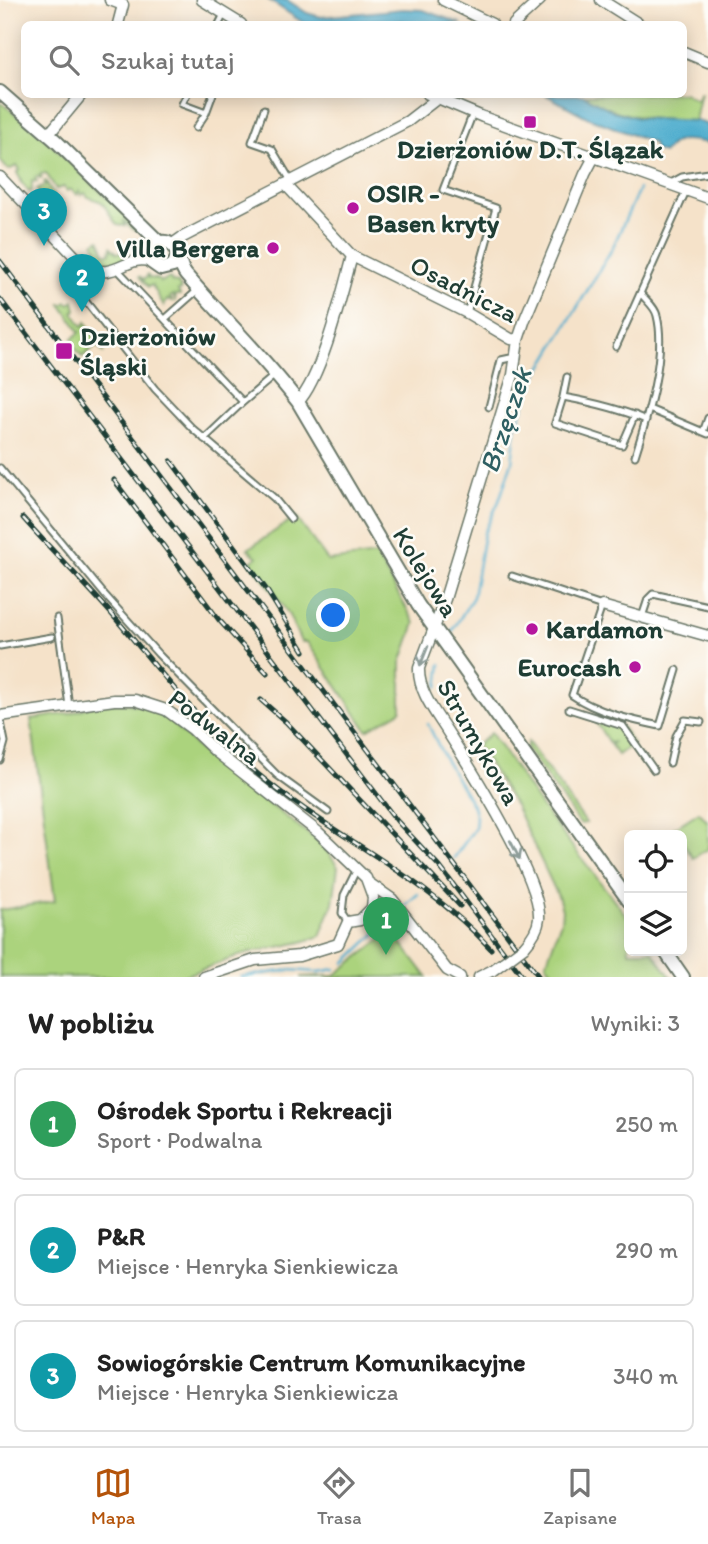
<!DOCTYPE html>
<html lang="pl">
<meta charset="utf-8">
<style>
:root{--surface:#fff;--page:#f6f6f6;--text:#222;--muted:#767676;--line:#e0e0e0;--accent:#b45309}
body{margin:0;font-family:Itim,sans-serif;background:var(--page);color:var(--text)}
.controls{position:absolute;right:21px;bottom:21px;display:grid;overflow:hidden;border-radius:10px;box-shadow:0 4px 18px #0003}
.controls button{width:63px;height:63px;display:grid;place-items:center;padding:0;border:0;border-bottom:2px solid var(--line);background:var(--surface);color:var(--text);font:35px sans-serif}
.you{position:absolute;left:334px;top:616px;width:24px;height:24px;margin:-18px;border:5px solid #fff;border-radius:50%;background:#1a73e8;box-shadow:0 0 0 10px #1a73e833}
.badge{display:grid;place-items:center;width:46px;height:46px;border-radius:50%;background:var(--accent);color:#fff;font-size:23px;font-weight:700}
.pin{position:absolute;translate:-50% -58px;filter:drop-shadow(0 2px 4px #0008)}
.pin::after{content:'';position:absolute;top:37px;width:24px;height:21px;background:inherit;clip-path:polygon(0 0,100% 0,50% 100%)}
.list{margin:0;padding:0;list-style:none}
h2{display:flex;justify-content:space-between;align-items:center;height:91px;margin:0;padding:0 28px;font-size:30px}
h2 small{font-size:23px;font-weight:400;color:var(--muted)}
.list li{display:grid;grid-template-columns:46px 1fr auto;gap:21px;align-items:center;box-sizing:border-box;height:112px;margin:0 14px 14px;padding:0 14px;border:2px solid var(--line);border-radius:10px}
.list b{display:block;font-size:26px;white-space:nowrap}
.list p{margin:0;font-size:23px;white-space:nowrap;color:var(--muted)}
.list em{font-size:23px;font-style:normal;color:var(--muted)}
.icon{flex:none;width:38px;height:38px;fill:none;stroke:currentColor;stroke-width:2;stroke-linecap:round;stroke-linejoin:round}
.map{position:relative;flex:none;width:708px;height:977px;overflow:hidden}
.search{position:absolute;background:var(--surface);box-shadow:0 4px 18px #0003;left:21px;right:21px;top:21px;height:77px;display:flex;align-items:center;gap:18px;box-sizing:border-box;padding:0 24px;border-radius:10px;color:var(--muted);font-size:26px}
.sheet{height:469px;background:var(--surface)}
nav{display:flex;justify-content:space-around;align-items:center;box-sizing:border-box;height:98px;border-top:2px solid var(--line);background:var(--surface);font-size:19px;color:var(--muted)}
nav a{display:grid;justify-items:center;gap:4px}
nav .on{color:var(--accent)}
.map>svg:first-child{display:block}
.green{fill:#abd37d;stroke:#658858;stroke-width:2}
.water{fill:#50adce;stroke:#387581;stroke-width:2}
.lines{fill:none;stroke-linecap:round;stroke-linejoin:round}
.stream{stroke:#50adce;stroke-width:2.5}
.service-casing{stroke:#6a7768;stroke-width:9}
.minor-casing{stroke:#6a7768;stroke-width:13}
.tertiary-casing{stroke:#6a7768;stroke-width:16}
.service{stroke:#fff;stroke-width:5}
.minor{stroke:#fff;stroke-width:10}
.tertiary{stroke:#fff;stroke-width:12}
.rail-casing{stroke:#1f3d34;stroke-width:5}
.rail{stroke:#fdfcf7;stroke-width:2.5;stroke-dasharray:8;stroke-linecap:butt}
.minor-bridge-casing{stroke:#6a7768;stroke-width:13;stroke-linecap:butt}
.minor-bridge{stroke:#fff;stroke-width:10}
.oneway{stroke:#8f9e9a}
.poi-dot{fill:#b5179e;stroke:#fdfcf7;stroke-width:2.5}
.labels{text-anchor:middle;dominant-baseline:central;stroke-width:5;stroke-linejoin:round;paint-order:stroke}
.poi-label{font-size:26px;font-weight:bold;fill:#1f3d34;stroke:#fdfcf7;text-anchor:start}
.street-label{font-size:26px;fill:#1f3d34;stroke:#fdfcf7}
.water-label{font-size:28px;font-style:italic;fill:#2e5f62;stroke:#fdfcf7}
</style>
<div class="map">
<svg width="708" height="977" viewBox="0 0 708 977">
<rect width="100%" height="100%" fill="#fdfcf7"/>
<filter id="ink" filterUnits="userSpaceOnUse"><feTurbulence type="fractalNoise" baseFrequency=".0143" numOctaves="2"/><feDisplacementMap in="SourceGraphic" scale="14" xChannelSelector="R" yChannelSelector="G"/><feConvolveMatrix kernelMatrix="1 2 1 2 8 2 1 2 1" color-interpolation-filters="sRGB"/></filter>
<filter id="wash" filterUnits="userSpaceOnUse"><feTurbulence type="fractalNoise" baseFrequency=".00686" numOctaves="4" result="noise"/><feDisplacementMap in="SourceGraphic" scale="28" xChannelSelector="R" yChannelSelector="G"/><feGaussianBlur stdDeviation="1.57" result="paint"/><feColorMatrix in="noise" values="0 0 0 0 0 0 0 0 0 0 0 0 0 0 0 0 0 1.4 0 .05"/><feComposite in="paint" operator="in"/></filter>
<g filter="url(#wash)">
<rect width="100%" height="100%" fill="#f5e2c9"/>
<path class="green" d="M701,92L695,121C654,121 617,117 583,95L684,93L696,100Z
M0,102L35,129L140,229L134,230L124,221L125,226L117,225L102,202L88,197L85,193L81,195L79,191L77,195L70,189L67,191L64,187L56,189L46,173L40,174L42,178L40,179L38,176L35,177L37,182L32,181V190L29,192L20,181L21,180L17,173L20,170L17,166L8,170L0,160Z
M46,181L63,213L64,218L60,220L36,195L40,194L37,189L46,185L44,182Z
M99,239L105,253H110L111,247L117,253L124,252L128,259C111,266 98,271 83,258L90,257L88,252L90,251L92,255L98,254L94,243Z
M147,274L149,278L158,279L160,282L170,278L172,282L178,283L181,290L178,291L180,295H176L175,300L173,295L170,297L172,301L167,300L164,306L152,285L148,287L139,276L144,279L147,277Z
M74,301L76,310L73,312L83,327L86,322L104,353L97,345L82,357L73,346L72,339L80,332L61,304H64L67,302L69,304Z
M296,517L328,561L376,555L415,623L401,663V711L367,730L307,642H301L288,613L251,562L257,557L248,549Z
M103,702L141,705L166,717L204,754L323,845L338,867L333,903L320,936L302,942L244,954L181,977H0V910L55,901L31,719L71,713Z
M594,719L622,727L633,744L618,755L610,744L614,742L609,743Z
M491,733L544,810L629,919V951H652L671,977H557L546,964L561,921L562,910L558,896L516,807L477,745Z
M528,742L586,823L580,824L526,748Z
M699,812L708,822V849L693,858L682,841V835H678L673,829Z
M392,931L427,977H301L334,976Z"/>
<path class="water" d="M269,0H287L307,13L321,17L403,9L423,10L462,24H412L401,21L379,24H305Z
M546,95H583L613,111L638,118L698,121L708,125V143C688,140 677,135 664,153L655,150L653,143L587,117Z"/>
<g class="lines">
<path class="stream" d="M450,635L473,597L484,533L499,501L512,462L516,427L531,385L612,249L639,189
M438,687L441,664
M428,724L446,761L473,806L476,817L475,828L454,858
M403,907L418,894
M345,963L398,912
M241,977L290,970L318,972L335,969"/>
</g>
</g>
<g filter="url(#ink)">
<g class="lines">
<g class="service-casing">
<path id="service" d="M219,24L224,14
M187,94L182,104L206,113
M264,109L252,142L272,149L291,181
M196,128L206,113L213,94
M671,183L682,177L708,173
M118,270L243,402L275,375
M83,298L155,389L193,429L274,498L291,519
M467,313L496,208L443,190L473,113
M165,319L199,289
M616,347L686,191
M563,397L567,377
M489,407L501,360L515,357
M649,409L708,434
M635,415L622,445L555,423L563,397C591,402 620,409 646,420
M703,432L708,418
M204,439L243,402
M635,456C647,418 667,355 657,316C656,308 646,300 641,294
M0,468L104,594L158,654L277,775L328,812
M512,576L602,606L572,695C596,712 631,720 660,726L677,670
M642,617L648,599L653,594L708,606
M57,618L69,706
M0,646L52,637
M569,709L623,726L654,770
M0,717L5,742L0,760
M670,763L676,736L685,720L701,722
M348,922L342,913L344,895L357,869"/>
</g>
<g class="minor-casing">
<path id="minor" d="M110,0L123,5L118,24
M202,0L241,24
M443,0L492,24
M601,0L639,24
M514,24L540,0
M684,52L708,62
M428,94L483,117L708,198
M49,134L82,94
M0,177L83,265C115,284 126,253 151,262
M285,184L352,256C342,293 322,377 298,402
M171,245L181,238L408,121L443,94
M352,256L467,313L511,339L518,340
M602,606L708,636
M0,716L114,700H135L166,710L192,729L215,751L318,832L366,878L373,897L372,908L360,920L348,922L338,944L299,956L255,960L204,977
M369,883L392,899L447,970L460,977
M524,947C531,939 538,930 539,919C542,880 470,767 447,731C435,712 418,691 419,668L445,599L513,375L518,340L525,319L585,174L594,157
M479,977L493,970"/>
</g>
<g class="tertiary-casing">
<path id="tertiary" d="M0,92L56,141L160,243
M177,258L173,266L161,269L151,262C148,250 160,234 173,246C180,253 179,267 186,275C223,318 264,357 298,402L418,605L629,901
M665,951L683,977"/>
</g>
<use href="#service" class="service"/>
<use href="#minor" class="minor"/>
<use href="#tertiary" class="tertiary"/>
<g class="rail-casing">
<path id="rail" d="M0,261L539,977
M0,299L397,821L440,867L523,977
M171,461L266,589L304,651
M114,480L219,620L267,673
M23,518C53,552 86,584 116,619C162,673 204,729 259,775C334,837 425,876 491,949
M261,700L286,722L460,906"/>
</g>
<use href="#rail" class="rail"/>
<g class="minor-bridge-casing">
<path id="minor-bridge" d="M493,970L524,947"/>
</g>
<use href="#minor-bridge" class="minor-bridge"/>
</g>
<defs><path id="oneway-shaft" d="M-6 0H5M1.5-3L5.5 0L1.5 3" fill="none" stroke-width="1.6" stroke-linecap="round" stroke-linejoin="round" transform="scale(1.75)"/></defs>
<g class="oneway">
<use href="#oneway-shaft" transform="translate(424 656) rotate(112)"/>
<use href="#oneway-shaft" transform="translate(515 850) rotate(63)"/>
</g>
</g>
<g class="poi-dot">
<rect x="523" y="115" width="14" height="14" rx="3.5"/>
<circle cx="353" cy="208" r="7"/>
<circle cx="273" cy="248" r="7"/>
<rect x="55" y="342" width="18" height="18" rx="3.5"/>
<circle cx="532" cy="629" r="7"/>
<circle cx="635" cy="667" r="7"/>
</g>
<g class="labels">
<g class="poi-label">
<text x="530" y="149" text-anchor="middle">Dzierżoniów D.T. Ślązak</text>
<text x="367" y="193">OSIR -<tspan x="367" dy="30">Basen kryty</tspan></text>
<text x="259" y="248" text-anchor="end">Villa Bergera</text>
<text x="80" y="336">Dzierżoniów<tspan x="80" dy="30">Śląski</tspan></text>
<text x="546" y="629">Kardamon</text>
<text x="621" y="667" text-anchor="end">Eurocash</text>
</g>
<g class="street-label">
<text transform="translate(464 289) rotate(27)">Osadnicza</text>
<text transform="translate(426 572) rotate(58)">Kolejowa</text>
<text transform="translate(215 727) rotate(37)">Podwalna</text>
<text transform="translate(479 742) rotate(60)">Strumykowa</text>
</g>
<g class="water-label">
<text transform="translate(505 420) rotate(-71)">Brzęczek</text>
</g>
</g>
</svg>
<div class="controls">
<button><svg class="icon" aria-label="locate" viewBox="0 0 24 24"><circle cx="12" cy="12" r="6"/><path d="M12 2v4M12 18v4M2 12h4M18 12h4"/></svg></button>
<button><svg class="icon" aria-label="layers" viewBox="0 0 24 24"><path d="M12 4l9 5-9 5-9-5zM3 14l9 5 9-5"/></svg></button>
</div>
<div class="you"></div>
<div class="pin badge" style="left:386px;top:955px;background:#2e9e5b">1</div>
<div class="pin badge" style="left:82px;top:312px;background:#0f9aa8">2</div>
<div class="pin badge" style="left:44px;top:246px;background:#0f9aa8">3</div>
<div class="search"><svg class="icon" aria-label="search" viewBox="0 0 24 24"><circle cx="10" cy="10" r="6"/><path d="M15 15l6 6"/></svg>Szukaj tutaj</div>
</div>
<section class="sheet">
<h2>W pobliżu<small>Wyniki: 3</small></h2>
<ul class="list">
<li><span class="badge" style="background:#2e9e5b">1</span><div><b>Ośrodek Sportu i Rekreacji</b><p>Sport · Podwalna</p></div><em>250 m</em></li>
<li><span class="badge" style="background:#0f9aa8">2</span><div><b>P&amp;R</b><p>Miejsce · Henryka Sienkiewicza</p></div><em>290 m</em></li>
<li><span class="badge" style="background:#0f9aa8">3</span><div><b>Sowiogórskie Centrum Komunikacyjne</b><p>Miejsce · Henryka Sienkiewicza</p></div><em>340 m</em></li>
</ul>
</section>
<nav>
<a class="on"><svg class="icon" aria-label="map" viewBox="0 0 24 24"><path d="M3 6l6-2 6 2 6-2v14l-6 2-6-2-6 2zM9 4v14M15 6v14"/></svg>Mapa</a>
<a><svg class="icon" aria-label="directions" viewBox="0 0 24 24"><path d="M12 3l9 9-9 9-9-9zM9 14v-3h6M13 9l2 2-2 2"/></svg>Trasa</a>
<a><svg class="icon" aria-label="saved" viewBox="0 0 24 24"><path d="M7 4h10v16l-5-4-5 4z"/></svg>Zapisane</a>
</nav>
